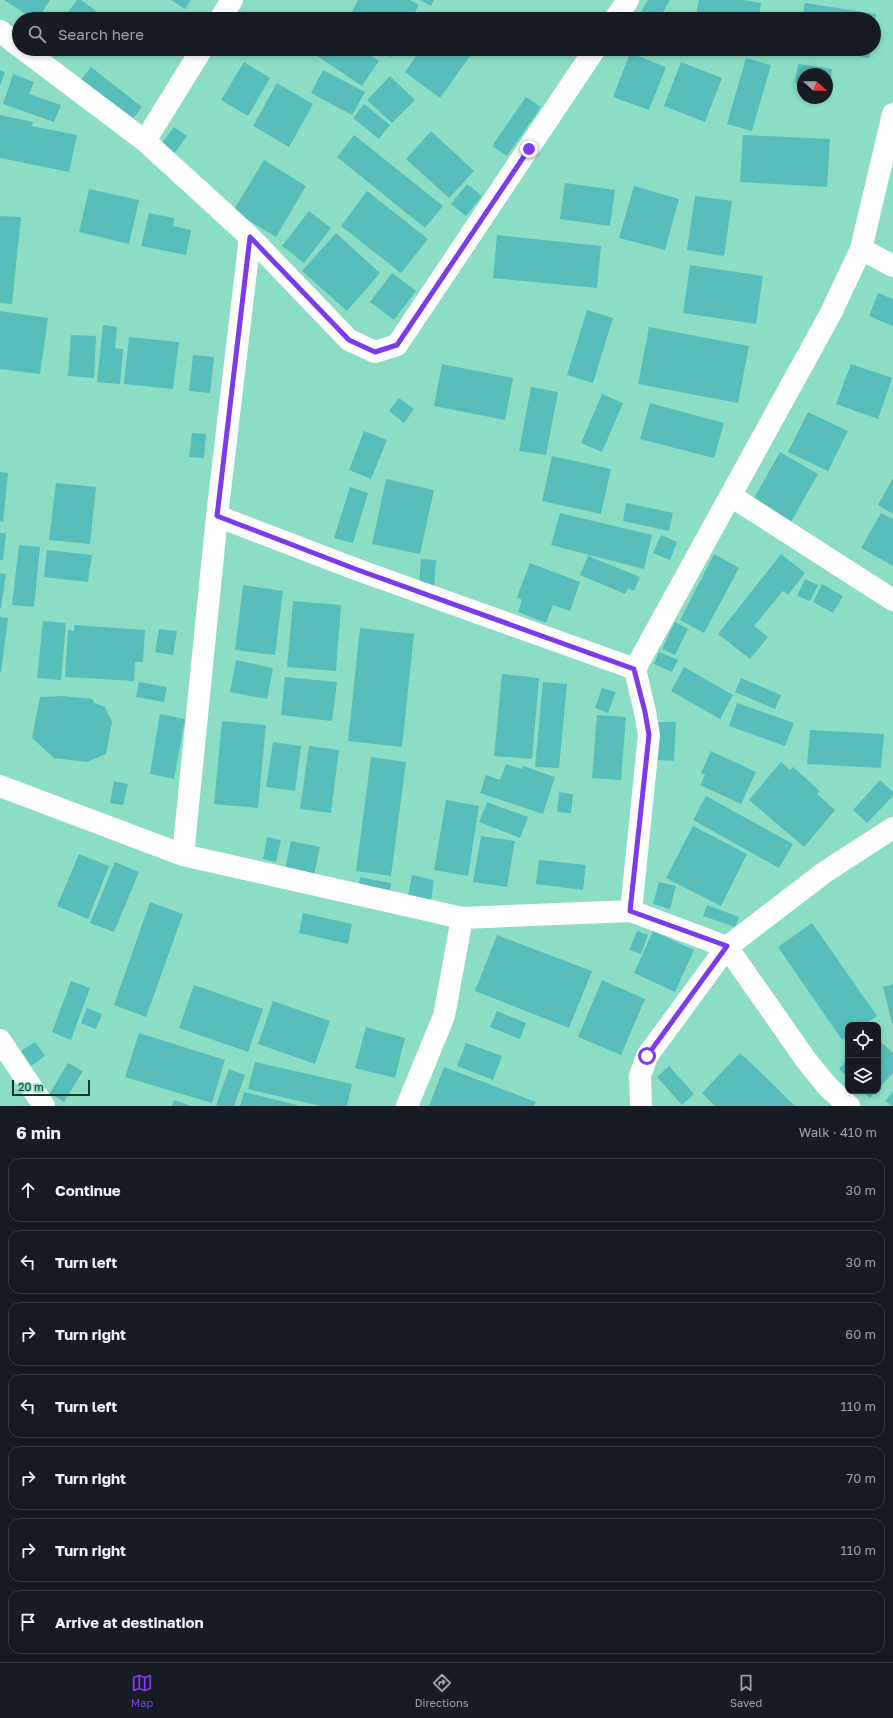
<!DOCTYPE html>
<meta charset="utf-8">
<style>
body{margin:0;font-family:"Golos Text",sans-serif;background:#242831;color:#f1f3f6}
.controls{position:absolute;right:12px;bottom:12px;display:grid;overflow:hidden;border-radius:8px;box-shadow:0 2px 6px #0003}
.controls button{width:36px;height:36px;display:grid;place-items:center;padding:0;border:0;border-bottom:1px solid #363941;background:#171b24;color:#f1f3f6;font:20px sans-serif}
.compass{position:absolute;left:797px;top:68px;width:36px;height:36px;border-radius:50%;background:#171b24;box-shadow:0 2px 6px #0003;rotate:111deg}
.scale{position:absolute;left:12px;bottom:10px;width:78px;box-sizing:border-box;padding-left:4px;border:2px solid #14362d;border-top:0;font-size:11px;line-height:14px;white-space:nowrap;color:#14362d;-webkit-text-stroke:3px #8cddc5;paint-order:stroke}
.stop{position:absolute;width:12px;height:12px;margin:-9px;border:3px solid #7c3aed;border-radius:50%;background:#fff}
.stop.end{background:#7c3aed;border-color:#fff;box-shadow:0 1px 4px #0008}
.list{margin:0;padding:0;list-style:none}
h2{display:flex;justify-content:space-between;align-items:center;height:52px;margin:0;padding:0 16px;font-size:17px}
h2 small{font-size:13px;font-weight:400;color:#9ea1a6}
.list li{display:grid;grid-template-columns:26px 1fr auto;gap:12px;align-items:center;box-sizing:border-box;height:64px;margin:0 8px 8px;padding:0 8px;border:1px solid #363941;border-radius:12px}
.list b{display:block;font-size:15px;white-space:nowrap}
.list em{font-size:13px;font-style:normal;color:#9ea1a6}
.icon{flex:none;width:22px;height:22px;fill:none;stroke:currentColor;stroke-width:2;stroke-linecap:round;stroke-linejoin:round}
.map{position:relative;flex:none;width:893px;height:1106px;overflow:hidden}
.search{position:absolute;background:#171b24;box-shadow:0 2px 6px #0003;left:12px;right:12px;top:12px;height:44px;display:flex;align-items:center;gap:10px;box-sizing:border-box;padding:0 14px;border-radius:22px;color:#9ea1a6;font-size:15px}
.sheet{height:556px;background:#171b24}
nav{display:flex;justify-content:space-around;align-items:center;box-sizing:border-box;height:56px;border-top:1px solid #363941;background:#171b24;font-size:11px;color:#9ea1a6}
nav a{display:grid;justify-items:center;gap:2px}
nav .on{color:#7c3aed}
.map>svg:first-child{display:block}
.building{fill:#58bebc}
.lines{fill:none;stroke-linecap:round;stroke-linejoin:round}
.minor{stroke:#fff;stroke-width:22}
.route{stroke:#7c3aed;stroke-width:5}
</style>
<div class="map">
<svg width="893" height="1106" viewBox="0 0 893 1106">
<rect width="100%" height="100%" fill="#8cddc5"/>
<path class="building" d="M 4,0 L 50,0 L 38,19 L 34,19 Z
M 77,0 L 81,0 L 96,11 L 90,19 L 63,19 Z
M 171,0 L 191,0 L 185,9 Z
M 358,0 L 410,0 L 419,5 L 411,19 L 348,19 Z
M 420,0 L 434,0 L 431,6 Z
M 648,0 L 670,0 L 659,19 L 637,19 Z
M 699,0 L 743,0 L 761,3 L 759,19 L 695,19 Z
M 805,3 L 876,14 L 875,24 L 874,19 L 802,19 Z
M 243,11 L 256,19 L 238,19 Z
M 320,49 L 361,49 L 379,61 L 362,86 L 316,55 Z
M 375,49 L 395,49 L 391,57 Z
M 421,49 L 475,49 L 440,98 L 405,72 Z
M 732,49 L 754,49 L 753,53 Z
M 821,49 L 871,49 L 869,58 Z
M 630,53 L 666,67 L 649,110 L 613,97 Z
M 746,58 L 771,65 L 752,131 L 727,124 Z
M 244,62 L 270,78 L 248,116 L 221,100 Z
M 681,62 L 722,78 L 705,122 L 664,106 Z
M 798,64 L 832,69 L 830,88 L 827,87 L 827,74 L 803,74 L 803,84 L 795,83 Z
M 91,67 L 142,107 L 132,120 L 81,80 Z
M 0,70 L 5,72 L 0,86 Z
M 323,70 L 365,92 L 352,115 L 311,93 Z
M 13,74 L 34,82 L 29,94 L 61,105 L 54,122 L 3,104 Z
M 390,76 L 415,100 L 392,123 L 367,100 Z
M 277,83 L 313,104 L 289,147 L 253,126 Z
M 526,97 L 541,107 L 507,156 L 492,146 Z
M 364,104 L 390,125 L 379,139 L 353,118 Z
M 0,115 L 33,122 L 32,126 L 77,135 L 69,172 L 0,158 Z
M 174,127 L 187,136 L 173,155 L 160,145 Z
M 431,131 L 474,171 L 449,198 L 406,159 Z
M 354,135 L 443,206 L 425,228 L 337,157 Z
M 743,135 L 830,139 L 827,187 L 740,182 Z
M 264,160 L 306,186 L 276,237 L 233,211 Z
M 565,183 L 615,190 L 610,226 L 560,219 Z
M 467,184 L 482,196 L 466,216 L 451,204 Z
M 634,186 L 679,199 L 665,250 L 619,238 Z
M 89,189 L 139,200 L 129,244 L 79,232 Z
M 367,191 L 428,239 L 401,273 L 341,226 Z
M 695,196 L 732,201 L 724,256 L 687,250 Z
M 309,211 L 331,228 L 304,263 L 282,246 Z
M 149,213 L 174,218 L 173,226 L 191,230 L 186,255 L 141,246 Z
M 0,216 L 21,217 L 12,304 L 0,303 Z
M 336,233 L 380,273 L 347,311 L 302,271 Z
M 497,235 L 601,246 L 597,288 L 493,278 Z
M 690,265 L 763,276 L 756,324 L 683,313 Z
M 392,273 L 416,291 L 394,320 L 370,302 Z
M 878,293 L 893,299 L 893,326 L 869,316 Z
M 587,310 L 613,318 L 593,383 L 567,375 Z
M 0,311 L 48,318 L 40,374 L 0,369 Z
M 103,325 L 117,327 L 115,348 L 123,349 L 120,384 L 97,382 Z
M 649,327 L 749,346 L 738,403 L 638,384 Z
M 71,335 L 96,336 L 94,378 L 68,376 Z
M 129,337 L 179,342 L 173,389 L 124,384 Z
M 193,355 L 214,357 L 210,393 L 189,391 Z
M 442,364 L 513,378 L 505,420 L 434,406 Z
M 851,364 L 892,378 L 878,419 L 836,404 Z
M 531,387 L 558,392 L 546,455 L 519,451 Z
M 602,394 L 623,403 L 602,452 L 581,443 Z
M 399,398 L 414,409 L 404,423 L 389,411 Z
M 650,403 L 724,423 L 714,458 L 640,439 Z
M 808,412 L 848,431 L 828,471 L 788,452 Z
M 364,431 L 387,440 L 371,479 L 349,470 Z
M 192,433 L 206,434 L 204,458 L 189,457 Z
M 780,452 L 818,474 L 791,522 L 753,500 Z
M 552,456 L 611,469 L 601,514 L 542,501 Z
M 0,472 L 8,473 L 3,522 L 0,521 Z
M 893,478 L 893,514 L 878,505 Z
M 386,479 L 434,490 L 420,554 L 372,544 Z
M 56,483 L 96,487 L 90,544 L 49,540 Z
M 350,487 L 368,493 L 353,543 L 334,538 Z
M 626,503 L 673,513 L 669,531 L 623,521 Z
M 560,513 L 652,535 L 644,569 L 551,545 Z
M 881,513 L 893,519 L 893,566 L 861,548 Z
M 0,533 L 6,533 L 3,560 L 0,560 Z
M 661,535 L 677,542 L 670,560 L 653,553 Z
M 19,545 L 40,547 L 34,607 L 12,605 Z
M 47,550 L 92,555 L 88,582 L 44,577 Z
M 714,554 L 739,568 L 704,633 L 680,620 Z
M 781,554 L 805,573 L 788,595 L 783,591 L 754,626 L 768,637 L 750,659 L 718,634 Z
M 588,556 L 640,577 L 634,591 L 628,588 L 625,594 L 580,575 Z
M 421,559 L 436,560 L 434,587 L 419,586 Z
M 530,563 L 580,582 L 570,611 L 553,605 L 546,623 L 518,612 L 522,600 L 517,597 Z
M 0,573 L 6,574 L 1,608 L 0,608 Z
M 805,579 L 818,585 L 810,601 L 797,596 Z
M 822,584 L 843,596 L 833,613 L 813,602 Z
M 243,585 L 283,591 L 275,655 L 235,650 Z
M 293,601 L 341,605 L 336,671 L 287,667 Z
M 0,617 L 8,618 L 1,672 L 0,672 Z
M 43,621 L 66,623 L 61,680 L 37,678 Z
M 675,622 L 688,629 L 675,655 L 662,649 Z
M 74,625 L 145,630 L 143,662 L 135,662 L 134,681 L 65,677 L 68,630 L 74,631 Z
M 360,628 L 414,634 L 402,747 L 348,741 Z
M 159,629 L 177,631 L 173,655 L 155,652 Z
M 659,652 L 678,660 L 672,672 L 654,664 Z
M 236,660 L 273,668 L 267,699 L 230,692 Z
M 684,667 L 733,695 L 720,719 L 671,691 Z
M 502,674 L 539,678 L 532,759 L 494,756 Z
M 285,677 L 337,682 L 332,721 L 281,715 Z
M 741,678 L 781,695 L 775,709 L 735,692 Z
M 139,682 L 167,687 L 164,702 L 136,697 Z
M 543,682 L 567,684 L 559,768 L 535,767 Z
M 602,688 L 616,692 L 608,713 L 595,708 Z
M 62,696 L 93,699 L 94,703 L 105,707 L 112,722 L 106,754 L 87,762 L 54,758 L 32,738 L 40,697 Z
M 737,703 L 794,723 L 785,746 L 729,726 Z
M 160,714 L 185,719 L 174,779 L 150,774 Z
M 597,715 L 626,717 L 621,780 L 592,778 Z
M 222,721 L 266,725 L 258,808 L 214,804 Z
M 657,722 L 676,722 L 674,761 L 655,760 Z
M 810,730 L 884,734 L 881,768 L 807,764 Z
M 273,742 L 301,746 L 295,791 L 266,787 Z
M 309,746 L 339,750 L 331,813 L 300,809 Z
M 711,751 L 756,772 L 741,804 L 700,785 L 705,775 L 701,773 Z
M 371,757 L 406,762 L 391,876 L 356,871 Z
M 781,762 L 790,770 L 793,767 L 820,791 L 817,794 L 835,810 L 804,847 L 749,800 Z
M 506,764 L 522,769 L 523,766 L 555,777 L 543,814 L 480,793 L 486,775 L 500,780 Z
M 880,780 L 893,792 L 893,796 L 867,823 L 853,810 Z
M 114,781 L 128,784 L 123,805 L 110,803 Z
M 559,792 L 573,794 L 571,813 L 557,812 Z
M 706,796 L 793,844 L 779,868 L 693,820 Z
M 446,800 L 479,806 L 468,876 L 434,870 Z
M 487,802 L 528,817 L 520,838 L 479,822 Z
M 693,826 L 747,854 L 721,906 L 666,878 Z
M 481,836 L 515,841 L 507,887 L 473,882 Z
M 267,837 L 281,840 L 276,862 L 263,859 Z
M 291,841 L 320,847 L 314,875 L 285,869 Z
M 79,854 L 109,866 L 88,919 L 57,906 Z
M 539,860 L 586,865 L 583,890 L 536,884 Z
M 115,862 L 139,872 L 114,932 L 90,923 Z
M 412,875 L 434,880 L 431,901 L 408,897 Z
M 360,877 L 391,883 L 390,891 L 359,885 Z
M 659,882 L 676,886 L 670,909 L 653,904 Z
M 150,902 L 183,914 L 146,1017 L 114,1005 Z
M 707,905 L 739,917 L 735,927 L 703,916 Z
M 303,913 L 352,924 L 348,944 L 299,933 Z
M 812,923 L 877,1016 L 864,1025 L 848,1025 L 848,1036 L 842,1040 L 778,947 Z
M 637,931 L 648,935 L 641,954 L 629,950 Z
M 653,931 L 694,950 L 675,992 L 634,973 Z
M 497,935 L 592,971 L 569,1028 L 475,991 Z
M 602,980 L 645,999 L 621,1055 L 578,1037 Z
M 71,981 L 90,988 L 71,1040 L 52,1032 Z
M 893,984 L 893,1023 L 892,1023 L 883,987 Z
M 194,985 L 263,1009 L 248,1052 L 179,1028 Z
M 273,1001 L 330,1021 L 315,1064 L 258,1044 Z
M 87,1008 L 102,1014 L 96,1029 L 81,1023 Z
M 497,1011 L 526,1023 L 520,1039 L 490,1027 Z
M 366,1027 L 405,1038 L 395,1078 L 355,1068 Z
M 139,1033 L 225,1060 L 212,1103 L 125,1077 Z
M 878,1039 L 893,1053 L 893,1073 L 878,1089 Z
M 35,1042 L 45,1056 L 31,1066 L 21,1051 Z
M 466,1043 L 502,1056 L 493,1080 L 457,1066 Z
M 740,1053 L 752,1064 L 795,1106 L 715,1106 L 702,1093 Z
M 848,1059 L 848,1077 L 839,1069 Z
M 255,1062 L 352,1084 L 347,1106 L 320,1106 L 248,1089 Z
M 68,1063 L 83,1071 L 64,1102 L 50,1093 Z
M 669,1066 L 694,1094 L 682,1105 L 657,1077 Z
M 444,1067 L 536,1102 L 534,1106 L 429,1106 Z
M 229,1069 L 245,1075 L 234,1106 L 219,1106 L 216,1105 Z
M 862,1091 L 876,1091 L 870,1098 Z
M 244,1092 L 297,1105 L 297,1106 L 240,1106 Z
M 893,1092 L 893,1106 L 892,1106 L 885,1101 Z
M 174,1100 L 192,1106 L 172,1106 Z"/>
<g class="lines">
<path class="minor" d="M 220,19 L 232,0
M 615,19 L 628,0
M 0,31 L 19,46
M 23,49 L 145,141 L 250,237 L 349,340 L 375,352 L 397,345 L 595,49
M 145,141 L 202,49
M 861,249 L 893,266
M 731,496 L 893,600
M 217,516 L 358,570 L 635,669
M 0,786 L 183,855 L 462,918 L 631,911 L 727,947 L 806,1060 L 828,1087 L 849,1106
M 183,855 L 217,516 L 250,237
M 631,911 L 649,735 L 645,712 L 635,669 L 831,313 L 861,249 L 893,114
M 0,1040 L 44,1106
M 407,1106 L 444,1016 L 462,918
M 641,1106 L 640,1076 L 647,1056 L 727,947 L 825,872 L 893,828"/>
</g>
<g class="lines">
<path class="route" d="M 529,149 L 397,345 L 375,352 L 349,340 L 250,237 L 217,516 L 358,570 L 634,669 L 645,712 L 649,735 L 630,911 L 727,946 L 647,1056"/>
</g>
</svg>
<div class="controls">
<button><svg class="icon" aria-label="locate" viewBox="0 0 24 24"><circle cx="12" cy="12" r="6"/><path d="M12 2v4M12 18v4M2 12h4M18 12h4"/></svg></button>
<button><svg class="icon" aria-label="layers" viewBox="0 0 24 24"><path d="M12 4l9 5-9 5-9-5zM3 14l9 5 9-5"/></svg></button>
</div>
<svg class="compass" viewBox="-18 -18 36 36"><path d="M0-13l5 13h-10z" fill="#e53935"/><path d="M0 13l5-13h-10z" fill="#9ea1a6"/></svg>
<div class="scale">20 m</div>
<div class="stop" style="left:647px;top:1056px"></div>
<div class="stop end" style="left:529px;top:149px"></div>
<div class="search"><svg class="icon" aria-label="search" viewBox="0 0 24 24"><circle cx="10" cy="10" r="6"/><path d="M15 15l6 6"/></svg>Search here</div>
</div>
<section class="sheet">
<h2>6 min<small>Walk · 410 m</small></h2>
<ul class="list">
<li><svg class="icon" aria-label="ahead" viewBox="0 0 24 24"><path d="M12 20V5M6 11l6-6 6 6"/></svg><div><b>Continue</b></div><em>30 m</em></li>
<li><svg class="icon" aria-label="left" viewBox="0 0 24 24"><path d="M17 20v-9H6M10 6l-5 5 5 5"/></svg><div><b>Turn left</b></div><em>30 m</em></li>
<li><svg class="icon" aria-label="right" viewBox="0 0 24 24"><path d="M7 20v-9h11M14 6l5 5-5 5"/></svg><div><b>Turn right</b></div><em>60 m</em></li>
<li><svg class="icon" aria-label="left" viewBox="0 0 24 24"><path d="M17 20v-9H6M10 6l-5 5 5 5"/></svg><div><b>Turn left</b></div><em>110 m</em></li>
<li><svg class="icon" aria-label="right" viewBox="0 0 24 24"><path d="M7 20v-9h11M14 6l5 5-5 5"/></svg><div><b>Turn right</b></div><em>70 m</em></li>
<li><svg class="icon" aria-label="right" viewBox="0 0 24 24"><path d="M7 20v-9h11M14 6l5 5-5 5"/></svg><div><b>Turn right</b></div><em>110 m</em></li>
<li><svg class="icon" aria-label="arrive" viewBox="0 0 24 24"><path d="M6 21V4h12l-3 4 3 4H6"/></svg><div><b>Arrive at destination</b></div></li>
</ul>
</section>
<nav>
<a class="on"><svg class="icon" aria-label="map" viewBox="0 0 24 24"><path d="M3 6l6-2 6 2 6-2v14l-6 2-6-2-6 2zM9 4v14M15 6v14"/></svg>Map</a>
<a><svg class="icon" aria-label="directions" viewBox="0 0 24 24"><path d="M12 3l9 9-9 9-9-9zM9 14v-3h6M13 9l2 2-2 2"/></svg>Directions</a>
<a><svg class="icon" aria-label="saved" viewBox="0 0 24 24"><path d="M7 4h10v16l-5-4-5 4z"/></svg>Saved</a>
</nav>
